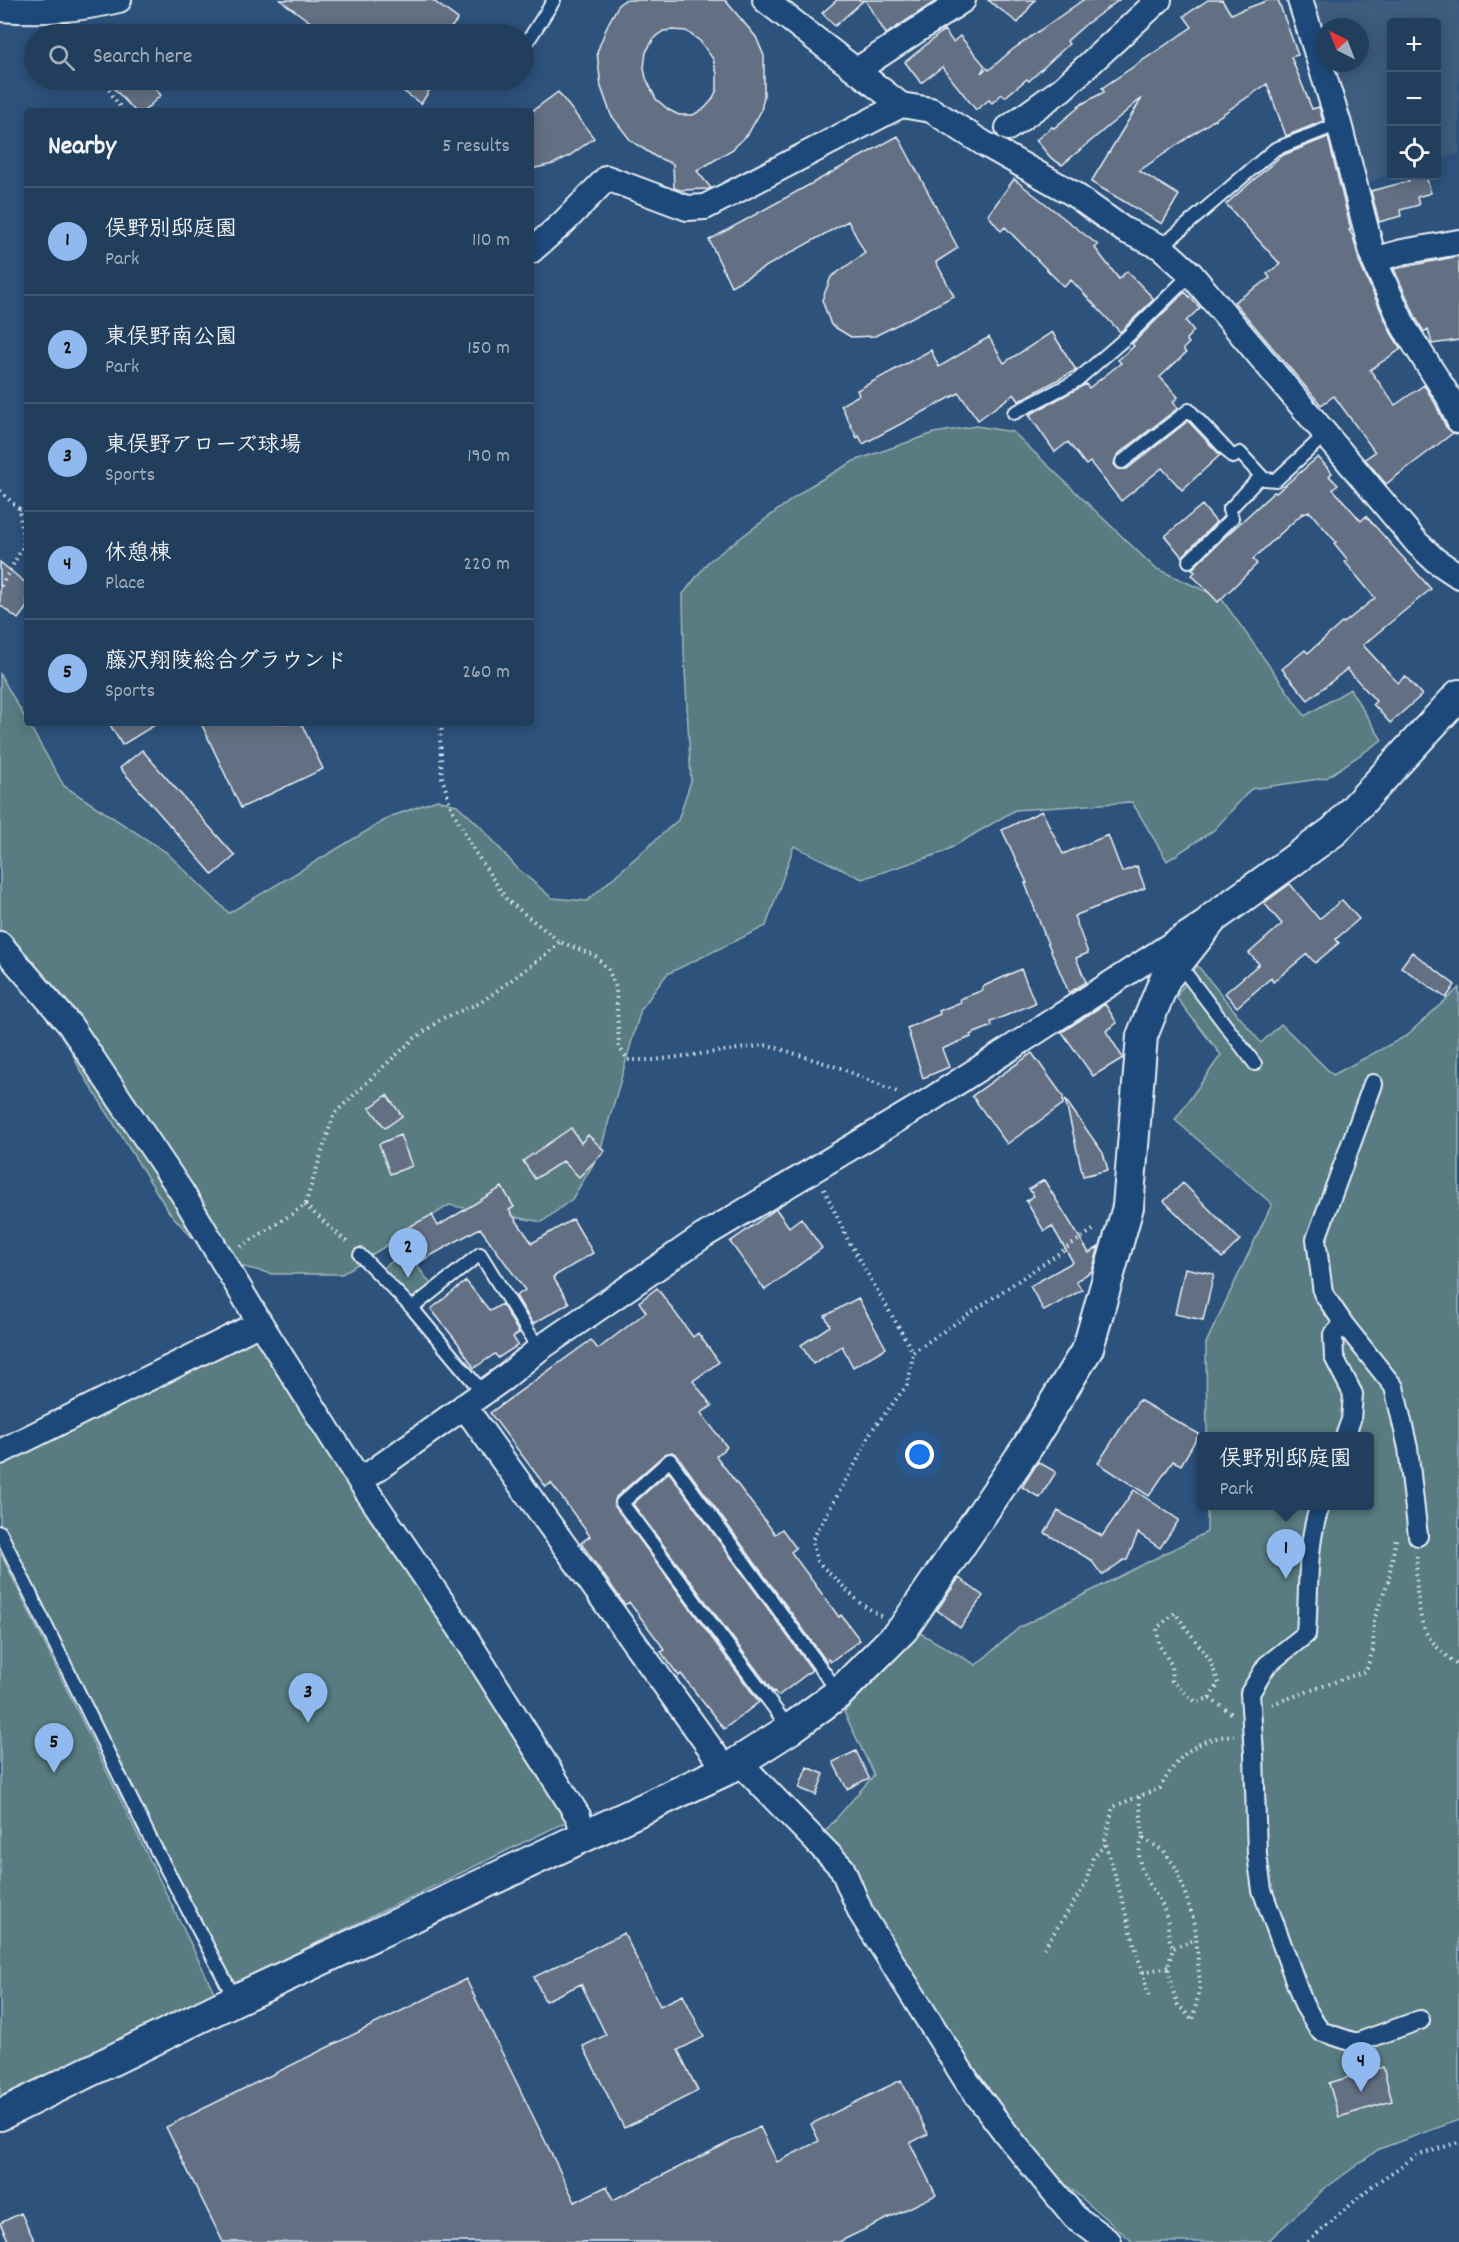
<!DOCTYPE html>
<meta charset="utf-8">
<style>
body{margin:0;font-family:Dekko,"Klee One",sans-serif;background:#2e4966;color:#f1f3f6}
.controls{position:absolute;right:18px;top:18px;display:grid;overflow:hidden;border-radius:6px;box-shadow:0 3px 15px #0003}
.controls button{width:54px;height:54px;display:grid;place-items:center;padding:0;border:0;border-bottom:2px solid #3f5772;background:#223e5d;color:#f1f3f6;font:30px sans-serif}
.compass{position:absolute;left:1315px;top:18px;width:54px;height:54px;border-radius:50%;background:#223e5d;box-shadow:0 3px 15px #0003;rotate:318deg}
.you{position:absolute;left:920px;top:1455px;width:21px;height:21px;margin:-15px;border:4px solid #fff;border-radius:50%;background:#1a73e8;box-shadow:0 0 0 9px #1a73e833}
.badge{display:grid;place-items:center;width:39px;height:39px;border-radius:50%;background:#90b9f0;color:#111;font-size:20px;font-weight:700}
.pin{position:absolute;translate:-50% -50px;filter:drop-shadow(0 2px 3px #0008)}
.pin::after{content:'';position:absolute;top:32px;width:21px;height:18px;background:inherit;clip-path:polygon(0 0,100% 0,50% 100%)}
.popup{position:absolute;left:1197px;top:1432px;width:177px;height:78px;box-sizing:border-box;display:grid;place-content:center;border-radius:6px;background:#223e5d;filter:drop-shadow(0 2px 4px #0005);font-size:20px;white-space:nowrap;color:#a2aebc}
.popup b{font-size:22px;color:#f1f3f6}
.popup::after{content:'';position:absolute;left:50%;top:100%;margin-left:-12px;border:12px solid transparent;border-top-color:#223e5d}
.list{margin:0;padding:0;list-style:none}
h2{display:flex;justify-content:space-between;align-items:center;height:78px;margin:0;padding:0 24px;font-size:26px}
h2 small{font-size:20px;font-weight:400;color:#a2aebc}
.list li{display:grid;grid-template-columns:39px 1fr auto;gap:18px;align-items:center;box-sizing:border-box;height:108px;padding:0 24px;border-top:2px solid #3f5772}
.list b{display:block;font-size:22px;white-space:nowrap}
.list p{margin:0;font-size:20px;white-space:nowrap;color:#a2aebc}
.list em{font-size:20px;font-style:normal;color:#a2aebc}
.icon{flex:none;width:33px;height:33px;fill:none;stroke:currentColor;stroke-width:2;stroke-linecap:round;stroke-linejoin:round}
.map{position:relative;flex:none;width:1459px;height:2242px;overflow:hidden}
.search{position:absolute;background:#223e5d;box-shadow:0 3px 15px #0003;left:24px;top:24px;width:510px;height:66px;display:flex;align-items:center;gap:15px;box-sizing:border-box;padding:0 21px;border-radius:33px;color:#a2aebc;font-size:22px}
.panel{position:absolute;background:#223e5d;box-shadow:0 3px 15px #0003;left:24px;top:108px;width:510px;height:618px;border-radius:6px}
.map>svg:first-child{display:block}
.built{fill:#3e5b7e}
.green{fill:#597c81;stroke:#a0b6bc;stroke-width:1.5}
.building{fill:#647083;stroke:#e8f1f8;stroke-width:1.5;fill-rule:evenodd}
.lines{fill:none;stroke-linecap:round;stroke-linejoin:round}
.service-casing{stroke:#e8f1f8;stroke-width:16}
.pedestrian-casing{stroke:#e8f1f8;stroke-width:22}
.minor-casing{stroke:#e8f1f8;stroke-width:28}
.tertiary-casing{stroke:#e8f1f8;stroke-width:34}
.path{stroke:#e8f1f8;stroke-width:4;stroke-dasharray:1.5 4.5;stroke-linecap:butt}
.service{stroke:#1f4a7a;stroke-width:12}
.pedestrian{stroke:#1f4a7a;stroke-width:18}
.minor{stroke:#1f4a7a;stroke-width:24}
.tertiary{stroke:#1f4a7a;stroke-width:30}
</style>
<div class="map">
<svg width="1459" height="2242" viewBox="0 0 1459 2242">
<rect width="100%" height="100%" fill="#2d527c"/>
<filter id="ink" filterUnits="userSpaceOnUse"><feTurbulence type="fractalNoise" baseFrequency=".0167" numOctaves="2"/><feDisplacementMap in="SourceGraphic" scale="12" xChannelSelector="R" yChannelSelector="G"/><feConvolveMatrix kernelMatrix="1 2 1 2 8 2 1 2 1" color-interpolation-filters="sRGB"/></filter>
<g filter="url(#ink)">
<path class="built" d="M 1316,0 L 1459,0 L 1459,154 L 1437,158 L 1436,22 L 1392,22 L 1391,174 L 1362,185 L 1330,63 L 1360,63 L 1360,27 L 1324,27 L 1324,43 L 1310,1 Z"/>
<path class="green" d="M 976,426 L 1013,432 L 1155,568 L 1221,598 L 1305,716 L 1350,689 L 1382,740 L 1326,778 L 1251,789 L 1214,830 L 1167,861 L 1132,802 L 1015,810 L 944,852 L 862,879 L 794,846 L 766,926 L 667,974 L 641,1009 L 599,1155 L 572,1199 L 542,1222 L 449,1205 L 342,1274 L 272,1274 L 212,1259 L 169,1212 L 79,1068 L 37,973 L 0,932 L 0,674 L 64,786 L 166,852 L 229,913 L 392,816 L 437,800 L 457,805 L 480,826 L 517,868 L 552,898 L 587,901 L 678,820 L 691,781 L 684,651 L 683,594 L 708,562 L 810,486 L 854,461 L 934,433 Z
M 1197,965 L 1261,1043 L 1281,1024 L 1333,1075 L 1406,1036 L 1459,988 L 1459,2120 L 1379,2149 L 1323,2190 L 1267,2242 L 1133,2242 L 1042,2164 L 941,2020 L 821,1836 L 874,1775 L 844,1712 L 920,1633 L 976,1665 L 1020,1627 L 1207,1532 L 1207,1506 L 1370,1506 L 1370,1436 L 1207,1436 L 1206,1343 L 1272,1204 L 1175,1120 L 1221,1055 L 1176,997 Z
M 406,1251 L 433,1287 L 412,1303 L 383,1268 Z
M 260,1323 L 578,1816 L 228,1986 L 0,1531 L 0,1452 Z
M 0,1552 L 215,1994 L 0,2097 Z"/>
<path class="building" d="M 280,0 L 432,0 L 458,19 L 446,34 L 327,34 Z
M 625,0 L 725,0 L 756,37 L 764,56 L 764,96 L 761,111 L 748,134 L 733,149 L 697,171 L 711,188 L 709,189 L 680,190 L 674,188 L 673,164 L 656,157 L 631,141 L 611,115 L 601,87 L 597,52 L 608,24 L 619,4 ZM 673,30 L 686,31 L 700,41 L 713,59 L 717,74 L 717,89 L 712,100 L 705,108 L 693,115 L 679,115 L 669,110 L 656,99 L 646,78 L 644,68 L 646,52 L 653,40 L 663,31 Z
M 837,0 L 864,0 L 835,26 L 822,13 Z
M 865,0 L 937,0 L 886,34 Z
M 988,0 L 1035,0 L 1018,23 Z
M 1083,0 L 1119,0 L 1086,24 L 1067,41 L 1069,44 L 1029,81 L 1027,79 L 1005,97 L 1002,94 L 992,103 L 989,100 L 976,110 L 942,67 L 921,83 L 905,62 L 944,30 L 953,42 L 960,36 L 985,66 L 981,73 L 987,68 L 989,70 L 1012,50 Z
M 1208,0 L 1222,0 L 1231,14 L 1269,0 L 1278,0 L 1298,55 L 1291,57 L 1312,109 L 1319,107 L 1323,121 L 1286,136 L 1267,84 L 1139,171 L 1179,195 L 1162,224 L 1091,182 L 1142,98 L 1062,165 L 1051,158 L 1036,140 L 1052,127 L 1054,128 L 1079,107 L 1078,106 L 1104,92 L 1102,88 L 1192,27 L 1184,16 Z
M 106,80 L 146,80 L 161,95 L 144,111 L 135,111 Z
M 388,80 L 418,80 L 431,88 L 421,104 Z
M 558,92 L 594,138 L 569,156 L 553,164 L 531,169 L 531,112 Z
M 898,136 L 958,248 L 936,262 L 954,296 L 875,336 L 851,337 L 831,325 L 822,300 L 831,277 L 865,253 L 848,221 L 731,286 L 709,240 Z
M 1328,137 L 1351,230 L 1349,230 L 1353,236 L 1360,264 L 1391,333 L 1401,349 L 1370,370 L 1395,405 L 1424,385 L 1435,403 L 1446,427 L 1453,433 L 1386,484 L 1365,459 L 1375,452 L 1334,396 L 1321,405 L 1234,302 L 1270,278 L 1267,274 L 1280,264 L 1226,204 L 1281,156 Z
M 1408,176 L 1426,176 L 1431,193 L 1417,197 L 1419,205 L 1400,210 L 1401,216 L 1379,222 L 1371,191 L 1409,181 Z
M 1014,179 L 1098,245 L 1095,248 L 1119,279 L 1127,271 L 1154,299 L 1120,332 L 1071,280 L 1064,287 L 1005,227 L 1001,231 L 988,215 Z
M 1459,256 L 1459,340 L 1432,344 L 1428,329 L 1424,332 L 1417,320 L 1394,269 Z
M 1185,292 L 1200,308 L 1186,321 L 1194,331 L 1186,339 L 1189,343 L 1183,349 L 1186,353 L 1160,377 L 1178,397 L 1173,402 L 1178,408 L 1117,455 L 1114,464 L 1118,469 L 1127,469 L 1188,421 L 1220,455 L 1182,490 L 1162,468 L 1121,501 L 1090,462 L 1086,465 L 1068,442 L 1055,452 L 1029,415 L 1086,384 L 1089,388 L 1121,363 L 1118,360 L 1134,346 L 1132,344 Z
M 1052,332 L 1076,370 L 1019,401 L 1014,394 L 978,420 L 959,393 L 863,444 L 859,436 L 857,438 L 841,405 L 859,395 L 857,390 L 931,350 L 939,367 L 989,337 L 1004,363 Z
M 1318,457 L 1332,473 L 1329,476 L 1338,485 L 1333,489 L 1361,521 L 1366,516 L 1431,589 L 1363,645 L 1398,683 L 1405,676 L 1422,695 L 1390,723 L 1373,704 L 1376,701 L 1347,669 L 1308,700 L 1282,669 L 1305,650 L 1308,653 L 1343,622 L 1344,623 L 1375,598 L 1345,562 L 1348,560 L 1334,543 L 1336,542 L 1309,511 L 1304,514 L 1303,513 L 1253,559 L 1257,564 L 1218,602 L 1192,575 L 1195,572 L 1192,569 L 1227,535 L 1274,492 L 1276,493 Z
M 1202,505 L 1216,522 L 1182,557 L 1165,536 Z
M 0,562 L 27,584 L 27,607 L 18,619 L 0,605 Z
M 109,723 L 158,723 L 122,745 Z
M 201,723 L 301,723 L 323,769 L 241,808 Z
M 142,750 L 235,856 L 213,875 L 120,768 Z
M 1042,811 L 1063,854 L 1108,835 L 1122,872 L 1137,866 L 1145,888 L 1074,916 L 1088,953 L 1076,958 L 1086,982 L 1069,993 L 1046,939 L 1025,883 L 1027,883 L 1002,830 Z
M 1290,884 L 1319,919 L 1342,900 L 1359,919 L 1336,939 L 1339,943 L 1315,963 L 1307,954 L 1273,982 L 1271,978 L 1237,1007 L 1225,993 L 1259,964 L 1249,953 L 1282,924 L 1264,903 Z
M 1412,952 L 1455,985 L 1446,998 L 1401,967 Z
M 1021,969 L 1035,1003 L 991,1022 L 992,1026 L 970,1035 L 971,1037 L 942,1049 L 949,1067 L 923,1078 L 907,1028 L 940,1014 L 939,1011 L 961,1002 L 960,999 L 983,990 L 982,987 Z
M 1105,1004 L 1117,1023 L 1106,1031 L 1123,1058 L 1093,1076 L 1062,1032 Z
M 1032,1053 L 1063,1096 L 1063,1104 L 1007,1144 L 972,1096 Z
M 387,1095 L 402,1116 L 385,1128 L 370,1108 Z
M 1065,1099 L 1103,1153 L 1108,1170 L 1083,1176 Z
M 571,1128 L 581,1143 L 588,1135 L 605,1151 L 579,1177 L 563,1161 L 535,1179 L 523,1161 Z
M 400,1135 L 412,1166 L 390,1174 L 379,1144 Z
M 1044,1180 L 1089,1253 L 1099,1247 L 1092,1271 L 1076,1281 L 1082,1290 L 1044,1311 L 1030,1286 L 1073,1262 L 1052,1226 L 1044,1231 L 1026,1201 L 1034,1196 L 1029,1189 Z
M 1183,1183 L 1240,1240 L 1222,1258 L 1164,1201 Z
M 502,1187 L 514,1207 L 509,1210 L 532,1243 L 573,1219 L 593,1253 L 553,1277 L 569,1303 L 533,1324 L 516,1296 L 525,1290 L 480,1228 L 423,1260 L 406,1228 L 432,1215 L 438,1226 Z
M 776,1209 L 789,1227 L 801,1218 L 822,1248 L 765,1290 L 730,1242 Z
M 1185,1268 L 1214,1274 L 1203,1320 L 1175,1314 Z
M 466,1281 L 490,1311 L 502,1304 L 519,1333 L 513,1337 L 518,1345 L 498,1358 L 495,1354 L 474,1368 L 458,1343 L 431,1309 Z
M 657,1288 L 693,1337 L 698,1333 L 719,1362 L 693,1381 L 712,1406 L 701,1413 L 727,1447 L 716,1456 L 775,1534 L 782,1529 L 796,1548 L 791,1552 L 839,1617 L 841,1615 L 860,1640 L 830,1662 L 828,1659 L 826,1661 L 677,1455 L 672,1452 L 665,1454 L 616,1497 L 614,1505 L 759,1702 L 724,1729 L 681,1674 L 679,1676 L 661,1652 L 665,1650 L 629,1602 L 625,1605 L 581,1543 L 590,1536 L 551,1483 L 546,1487 L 490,1413 L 591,1340 L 598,1349 L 646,1312 L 639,1302 Z
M 858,1298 L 886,1348 L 853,1367 L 842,1346 L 813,1364 L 801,1345 L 830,1326 L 825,1316 Z
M 1139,1400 L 1199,1434 L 1181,1465 L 1173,1461 L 1149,1496 L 1098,1463 Z
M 1038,1462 L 1056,1472 L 1040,1498 L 1022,1487 Z
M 669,1472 L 812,1670 L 778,1696 L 774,1691 L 773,1692 L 633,1504 Z
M 1134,1490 L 1179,1520 L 1160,1548 L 1138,1533 L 1127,1560 L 1124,1560 L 1102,1575 L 1091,1560 L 1045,1533 L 1058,1511 L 1102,1536 Z
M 959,1578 L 983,1596 L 960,1628 L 937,1610 Z
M 856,1751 L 869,1778 L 847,1789 L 833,1762 Z
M 807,1767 L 824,1774 L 816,1795 L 799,1788 Z
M 624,1933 L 660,2006 L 683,1995 L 704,2037 L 678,2050 L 698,2091 L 624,2128 L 583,2046 L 606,2035 L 581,1984 L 545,2001 L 534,1977 Z
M 466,1979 L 575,2202 L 607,2186 L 613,2200 L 760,2127 L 777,2162 L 819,2141 L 811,2124 L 901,2080 L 928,2134 L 910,2143 L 936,2195 L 839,2242 L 223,2242 L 166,2127 Z
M 1383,2067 L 1392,2101 L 1339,2117 L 1329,2083 Z
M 21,2213 L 35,2242 L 9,2242 L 0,2223 Z"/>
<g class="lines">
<defs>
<path id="service" d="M 524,47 L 554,0
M 1161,247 L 1275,149 L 1339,124
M 1014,413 L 1076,381 L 1128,336 L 1191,274
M 1122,462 L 1189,410 L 1233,457 L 1240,453 L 1264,479 L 1276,480 L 1326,434
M 1189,561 L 1232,518 L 1229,510 L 1261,476
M 1178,963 L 1255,1064
M 360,1255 L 412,1308 L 483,1393
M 412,1308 L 480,1254 L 539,1349
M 0,1532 L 149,1836 L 235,1999
M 789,1728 L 622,1503 L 670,1460 L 839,1693"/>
<path id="pedestrian" d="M 1344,1324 L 1323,1293 L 1316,1239 L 1373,1084
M 1345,1436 L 1351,1420 L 1353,1394 L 1334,1357 L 1333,1335 L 1344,1324 L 1394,1387 L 1408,1448 L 1418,1536
M 1320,1506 C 1306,1543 1309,1594 1306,1634 L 1267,1665 L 1250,1693 L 1254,1754 L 1257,1855 L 1262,1890 L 1304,2005 L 1320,2031 L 1356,2043 L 1420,2020"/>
<path id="minor" d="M 765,0 L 901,105 L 931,110 L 983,143 L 1072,193 L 1124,230 L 1161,247 L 1191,274 L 1417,543 L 1435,560 L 1459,576
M 1300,0 L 1339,124 L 1374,260 L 1404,327 L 1448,396 L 1459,421
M 0,9 C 43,12 77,10 119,0
M 857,70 L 963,0
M 1008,128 L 1062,89 L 1159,0
M 531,251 L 564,222 L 607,178 L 687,208 L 705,207 L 901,105
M 1374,260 L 1402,252 L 1459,242
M 0,944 L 70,1025 L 181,1191 L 260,1323 L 360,1481 L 461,1630 L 578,1816 L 584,1835
M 464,1406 L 726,1770
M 0,1452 L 260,1323
M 360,1481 L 504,1378 L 539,1349 L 703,1236 L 927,1102 L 1203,924
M 740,1763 L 842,1868 L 861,1913 L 968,2083 L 1011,2140 L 1075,2217 L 1109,2242"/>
<path id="tertiary" d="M 0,2115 L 235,2000 L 726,1770 L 790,1729 L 839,1693 L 903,1629 L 1028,1446 L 1088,1348 L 1128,1207 L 1142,1036 L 1165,979 L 1213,918 L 1334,831 L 1459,695"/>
</defs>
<use href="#service" class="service-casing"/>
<use href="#pedestrian" class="pedestrian-casing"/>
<use href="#minor" class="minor-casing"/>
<use href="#tertiary" class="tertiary-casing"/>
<path class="path" d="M 102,80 L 123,111
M 0,491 L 19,509 L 24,545 L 0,588
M 19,509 L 27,508
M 443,723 L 440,737 L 442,777 L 451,807 L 475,852 L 507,900 L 560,942 L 594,955 L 608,969 L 616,988 L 619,1047 L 628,1060 L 655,1060 L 768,1045 L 840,1068 L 897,1092
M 824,1189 L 848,1240 L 913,1352 L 1093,1230
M 305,1205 L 349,1244
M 241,1247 L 305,1205 L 334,1114 L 382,1068 L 415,1038 L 443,1018 L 480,1003 L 547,954 L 560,942
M 1417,1556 C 1415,1578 1417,1607 1424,1628 C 1428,1640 1448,1659 1459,1666
M 881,1616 L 861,1604 L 817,1561 L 812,1540 L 858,1459 L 872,1430 L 908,1384 L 913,1353
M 1209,1698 L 1219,1684 L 1210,1660 L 1175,1613 L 1157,1628 L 1159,1645 L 1171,1664 L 1172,1681 L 1196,1702 L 1209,1698 L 1231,1713
M 1272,1704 L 1366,1671 L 1373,1650 L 1374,1620 L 1388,1581 L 1396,1539
M 1139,1797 L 1143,1838 L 1164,1851 L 1177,1869 L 1195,1924 L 1200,1985 L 1193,2020 L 1178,2005 L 1171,1985 L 1168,1967 L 1173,1948 L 1196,1939
M 1143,1838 C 1130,1867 1154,1886 1165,1911 C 1170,1923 1166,1936 1173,1948
M 1044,1948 L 1085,1885 L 1093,1857 L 1106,1844
M 1143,1972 L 1168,1967
M 1149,1996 L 1105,1840 L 1113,1807 L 1160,1788 C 1179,1755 1194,1739 1234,1735
M 1308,2242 L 1372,2186 L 1416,2156 L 1459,2142"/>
<use href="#service" class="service"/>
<use href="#pedestrian" class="pedestrian"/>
<use href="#minor" class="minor"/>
<use href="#tertiary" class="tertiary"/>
</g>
</g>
</svg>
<div class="controls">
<button>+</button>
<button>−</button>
<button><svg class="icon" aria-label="locate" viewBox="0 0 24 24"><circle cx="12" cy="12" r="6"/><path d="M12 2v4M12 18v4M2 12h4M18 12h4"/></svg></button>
</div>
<svg class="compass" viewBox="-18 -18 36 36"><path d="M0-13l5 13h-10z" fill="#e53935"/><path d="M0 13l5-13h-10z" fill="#a2aebc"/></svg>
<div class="you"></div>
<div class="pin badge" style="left:1286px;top:1579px">1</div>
<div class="popup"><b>俣野別邸庭園</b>Park</div>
<div class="pin badge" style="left:408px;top:1278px">2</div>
<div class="pin badge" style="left:308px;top:1723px">3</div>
<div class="pin badge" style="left:1361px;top:2092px">4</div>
<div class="pin badge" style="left:54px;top:1773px">5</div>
<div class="search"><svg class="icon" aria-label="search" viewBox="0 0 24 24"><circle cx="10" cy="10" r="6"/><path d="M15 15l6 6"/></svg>Search here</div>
<section class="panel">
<h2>Nearby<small>5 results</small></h2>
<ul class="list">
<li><span class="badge">1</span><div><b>俣野別邸庭園</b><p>Park</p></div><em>110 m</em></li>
<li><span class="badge">2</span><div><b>東俣野南公園</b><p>Park</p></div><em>150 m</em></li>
<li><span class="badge">3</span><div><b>東俣野アローズ球場</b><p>Sports</p></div><em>190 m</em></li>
<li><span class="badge">4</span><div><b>休憩棟</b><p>Place</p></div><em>220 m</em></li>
<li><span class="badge">5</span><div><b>藤沢翔陵総合グラウンド</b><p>Sports</p></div><em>260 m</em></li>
</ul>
</section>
</div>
